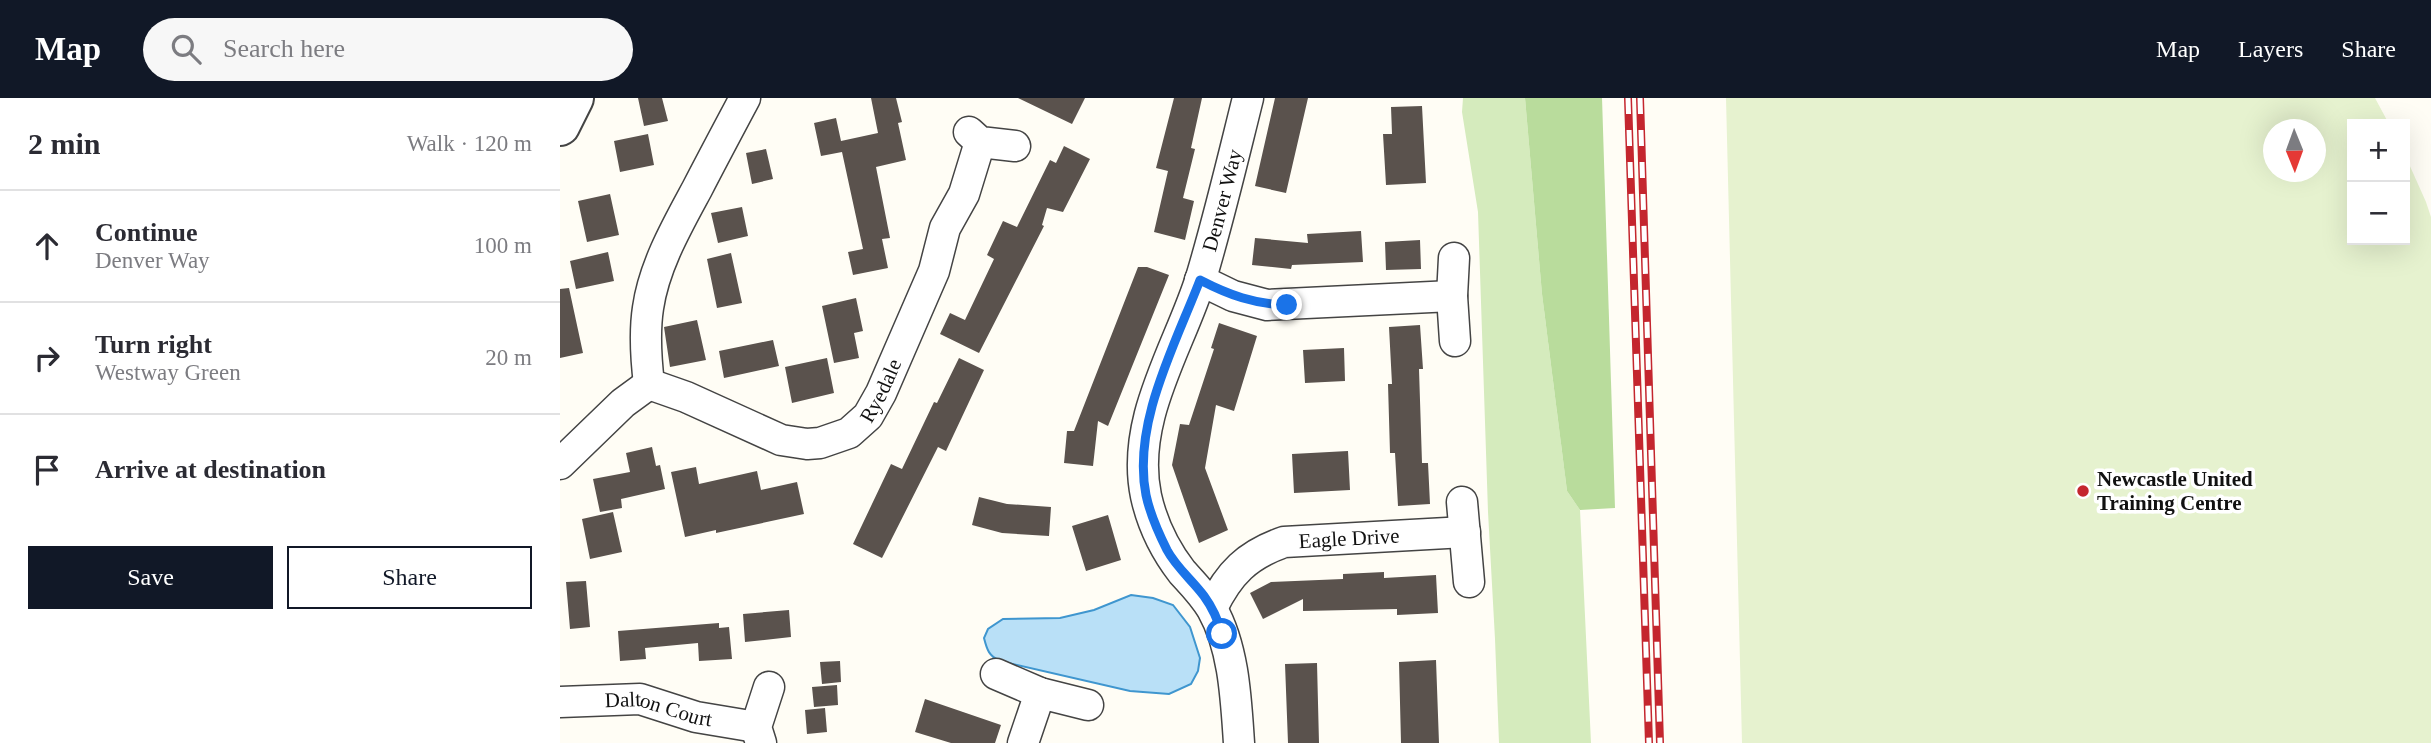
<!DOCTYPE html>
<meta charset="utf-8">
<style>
body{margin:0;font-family:Georgia,serif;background:#f7f7f7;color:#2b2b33}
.controls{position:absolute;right:21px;top:21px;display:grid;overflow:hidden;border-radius:0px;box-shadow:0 7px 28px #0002}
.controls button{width:63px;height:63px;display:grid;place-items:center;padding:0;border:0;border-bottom:2px solid #e1e1e2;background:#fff;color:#2b2b33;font:35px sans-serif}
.compass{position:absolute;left:1703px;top:21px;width:63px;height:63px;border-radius:50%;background:#fff;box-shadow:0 7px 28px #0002;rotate:179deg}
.stop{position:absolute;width:21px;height:21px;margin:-16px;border:5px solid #1a73e8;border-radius:50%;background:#fff}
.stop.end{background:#1a73e8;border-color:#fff;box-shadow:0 2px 7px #0008}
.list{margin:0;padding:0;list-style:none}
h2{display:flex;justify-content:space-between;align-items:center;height:91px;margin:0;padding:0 28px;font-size:30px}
h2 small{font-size:23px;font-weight:400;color:#7c7c81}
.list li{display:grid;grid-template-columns:46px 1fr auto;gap:21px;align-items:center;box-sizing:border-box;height:112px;padding:0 28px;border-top:2px solid #e1e1e2}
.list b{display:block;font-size:26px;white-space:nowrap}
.list p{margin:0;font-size:23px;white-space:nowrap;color:#7c7c81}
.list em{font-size:23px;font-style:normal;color:#7c7c81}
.actions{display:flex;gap:14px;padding:21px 28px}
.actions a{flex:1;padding:16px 0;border:2px solid #111827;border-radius:0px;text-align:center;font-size:24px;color:#111827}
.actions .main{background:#111827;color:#fff}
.icon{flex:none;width:38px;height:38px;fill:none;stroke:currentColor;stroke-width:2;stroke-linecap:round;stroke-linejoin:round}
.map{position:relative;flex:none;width:1871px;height:645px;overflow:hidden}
header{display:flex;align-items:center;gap:42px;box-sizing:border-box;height:98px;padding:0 35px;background:#111827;color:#fff}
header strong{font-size:33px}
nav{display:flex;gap:38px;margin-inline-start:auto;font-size:24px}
.search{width:490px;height:63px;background:#f7f7f7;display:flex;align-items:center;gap:18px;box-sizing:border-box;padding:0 24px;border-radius:38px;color:#7c7c81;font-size:26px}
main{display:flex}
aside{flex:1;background:#fff}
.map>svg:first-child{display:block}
.green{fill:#d5ebbd}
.forest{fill:#b9dc9c}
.pitch{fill:#e6f2cf;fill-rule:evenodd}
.water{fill:#b9e0f7;stroke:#3f96cf;stroke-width:2}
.building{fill:#5a524d}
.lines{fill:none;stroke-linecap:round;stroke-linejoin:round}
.minor-casing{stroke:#444;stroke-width:33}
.tertiary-casing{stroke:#444;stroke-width:42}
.minor{stroke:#fff;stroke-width:30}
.tertiary{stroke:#fff;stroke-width:38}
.rail-casing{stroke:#c4262e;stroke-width:8}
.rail{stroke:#fff;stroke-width:5;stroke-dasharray:16;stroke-linecap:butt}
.route{stroke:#1a73e8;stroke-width:9}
.poi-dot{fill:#c4262e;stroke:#fff;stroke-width:2.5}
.labels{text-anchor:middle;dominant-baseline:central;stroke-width:7;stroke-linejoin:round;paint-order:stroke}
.street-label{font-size:21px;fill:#111;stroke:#fff}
.poi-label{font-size:21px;font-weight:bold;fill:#111;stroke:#fff;text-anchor:start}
</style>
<header>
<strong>Map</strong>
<div class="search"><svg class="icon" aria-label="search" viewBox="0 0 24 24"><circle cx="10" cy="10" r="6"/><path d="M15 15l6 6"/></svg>Search here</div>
<nav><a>Map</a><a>Layers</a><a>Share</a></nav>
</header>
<main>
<aside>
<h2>2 min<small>Walk · 120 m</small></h2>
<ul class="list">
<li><svg class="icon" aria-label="ahead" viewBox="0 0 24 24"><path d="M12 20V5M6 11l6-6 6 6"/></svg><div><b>Continue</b><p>Denver Way</p></div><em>100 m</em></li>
<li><svg class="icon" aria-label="right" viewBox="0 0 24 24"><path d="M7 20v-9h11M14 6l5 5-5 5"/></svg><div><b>Turn right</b><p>Westway Green</p></div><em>20 m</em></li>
<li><svg class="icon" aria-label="arrive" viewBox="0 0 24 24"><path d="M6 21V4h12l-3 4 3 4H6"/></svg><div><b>Arrive at destination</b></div></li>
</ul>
<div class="actions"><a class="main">Save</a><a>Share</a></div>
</aside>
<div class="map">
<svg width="1871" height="645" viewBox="0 0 1871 645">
<rect width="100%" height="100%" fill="#fffdf5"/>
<path class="green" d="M 903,0 L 965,0 L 982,196 L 1007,393 L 1020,412 L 1031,645 L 939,645 L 935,541 L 928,414 L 918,114 L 902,14 Z"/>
<path class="forest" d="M 965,0 L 1042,0 L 1055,410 L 1020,412 L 1007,393 L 982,196 Z"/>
<path class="pitch" d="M 1166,0 L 1815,0 L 1829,26 L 1792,26 L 1792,142 L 1845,142 L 1845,57 L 1866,104 L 1871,119 L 1871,645 L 1182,645 ZM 1714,32 L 1756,32 L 1756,74 L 1714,74 Z"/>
<path class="water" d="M 571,497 L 593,500 L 613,507 L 630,529 L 640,560 L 638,573 L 631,586 L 609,596 L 570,593 L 440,563 C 429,558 427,552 424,540 L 428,531 L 443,521 L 500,520 L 534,512 Z"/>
<path class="building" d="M 78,0 L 102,0 L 108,23 L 84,28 Z
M 311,0 L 336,0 L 342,24 L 338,25 L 346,62 L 316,69 L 330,140 L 322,141 L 328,170 L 293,177 L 288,154 L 303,151 L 282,54 L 261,58 L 254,25 L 276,20 L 281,43 L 318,35 Z
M 458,0 L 525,0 L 512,26 Z
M 614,0 L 642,0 L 631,50 L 635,51 L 623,100 L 634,103 L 625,142 L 594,134 L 608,73 L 596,70 Z
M 715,0 L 748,0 L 726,95 L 695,88 Z
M 862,8 L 866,85 L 826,87 L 823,36 L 832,36 L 831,9 Z
M 88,36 L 94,67 L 60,74 L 54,43 Z
M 504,48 L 530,61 L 503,114 L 487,110 L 482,127 L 484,128 L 419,255 L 380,236 L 390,215 L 405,222 L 434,161 L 427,157 L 443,123 L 457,129 L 490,62 L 496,65 Z
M 206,51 L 213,81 L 192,86 L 186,55 Z
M 50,96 L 59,137 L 27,144 L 18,103 Z
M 182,109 L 188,138 L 158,145 L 151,115 Z
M 801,133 L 803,164 L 732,167 L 731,171 L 692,167 L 695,140 L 748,145 L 747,136 Z
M 860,142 L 861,171 L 826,172 L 825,144 Z
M 48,154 L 54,183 L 16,191 L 10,163 Z
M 171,155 L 182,205 L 157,210 L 147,161 Z
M 578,169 L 587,169 L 609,177 L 548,328 L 538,323 L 533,368 L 504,365 L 507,333 L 514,333 Z
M 9,190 L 23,255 L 0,260 L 0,191 Z
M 296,200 L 303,233 L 294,235 L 299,260 L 274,265 L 262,208 Z
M 137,222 L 146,262 L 110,269 L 104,229 Z
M 659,225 L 697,238 L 674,313 L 656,307 L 645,370 L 668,432 L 639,445 L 612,367 L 620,326 L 629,327 L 654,251 L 651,250 Z
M 860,227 L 863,271 L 859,271 L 862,365 L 868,365 L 870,406 L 838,408 L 835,355 L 830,355 L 828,286 L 832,286 L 829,229 Z
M 213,242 L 219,268 L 164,280 L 159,253 Z
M 784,250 L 785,283 L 745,285 L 743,252 Z
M 267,260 L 274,295 L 232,305 L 225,269 Z
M 399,260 L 424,272 L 386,353 L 378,349 L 322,460 L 293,446 L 331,366 L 342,371 L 374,304 L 377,305 Z
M 92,349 L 96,368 L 100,367 L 105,391 L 61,401 L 62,410 L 40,414 L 33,381 L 70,374 L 66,355 Z
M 788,353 L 790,392 L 734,395 L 732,356 Z
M 136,369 L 139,386 L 197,373 L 201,392 L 237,384 L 244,416 L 156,435 L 156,432 L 125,439 L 111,374 Z
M 419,399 L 447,406 L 491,409 L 489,438 L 442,435 L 412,427 Z
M 53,414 L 62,454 L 30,461 L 22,421 Z
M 548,417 L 561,462 L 526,473 L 512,428 Z
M 824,474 L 824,480 L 876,477 L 878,515 L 837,517 L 837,511 L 743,513 L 743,501 L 703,521 L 690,495 L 711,484 L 783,481 L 783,476 Z
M 26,483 L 30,529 L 10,531 L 6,484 Z
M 229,512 L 231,539 L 185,544 L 183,516 Z
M 159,525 L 159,530 L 169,529 L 172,561 L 139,563 L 138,545 L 85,550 L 86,561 L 60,563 L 58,533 Z
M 876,562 L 879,645 L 841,645 L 839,564 Z
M 280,563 L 281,584 L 262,586 L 260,564 Z
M 757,565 L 759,645 L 728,645 L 725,566 Z
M 277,587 L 278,607 L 254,609 L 252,589 Z
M 365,601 L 441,627 L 435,645 L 391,645 L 355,634 Z
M 265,610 L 267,634 L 247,636 L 245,612 Z"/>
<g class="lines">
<defs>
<g id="minor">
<path id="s1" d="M 185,0 C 169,30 153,60 137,91 C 117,128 94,168 88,210 C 84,236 86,261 89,286 L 126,299 L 221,342 L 247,346 L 260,345 L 289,335 L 308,318 L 321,295 L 374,173 L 385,130 L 404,96 L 420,44"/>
<path d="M 409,34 L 420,44 L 455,48"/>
<path d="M 894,160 L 892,198 L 895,243"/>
<path d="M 640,182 L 673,198 L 707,207 L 892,198"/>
<path d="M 0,366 L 63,305 L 89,286"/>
<path d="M 902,404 L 909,484"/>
<path id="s2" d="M 652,510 C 669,475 687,457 724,444 L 905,434"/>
<path d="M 436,576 L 480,595 L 528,607"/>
<path id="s3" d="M 0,604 L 80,601 L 136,619 L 196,629"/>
<path d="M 201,645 L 196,629 L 209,589"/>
<path d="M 463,645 L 480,595"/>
<path id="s4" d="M 679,645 C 676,601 674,550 652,511 C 644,497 633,486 622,474 C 605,452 592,425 586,398 C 570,321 619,250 641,180 C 659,120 673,60 688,0"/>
</g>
<path id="tertiary" d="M 0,28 L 14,0"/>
</defs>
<use href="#minor" class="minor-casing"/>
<use href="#tertiary" class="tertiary-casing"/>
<use href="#minor" class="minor"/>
<use href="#tertiary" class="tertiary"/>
<defs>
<path id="rail" d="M 1068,0 L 1089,645
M 1080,0 L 1100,645"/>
</defs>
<use href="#rail" class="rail-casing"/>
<use href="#rail" class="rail"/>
</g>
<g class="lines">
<path class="route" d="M 662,536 C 658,522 652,509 644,498 C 632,482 616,469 607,452 C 598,434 590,416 586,397 C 572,326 615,247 640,182 C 669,197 694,206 727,207"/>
</g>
<circle class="poi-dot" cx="1523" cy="393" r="7"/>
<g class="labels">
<g class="street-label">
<text stroke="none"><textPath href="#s4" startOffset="579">Denver Way</textPath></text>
<text stroke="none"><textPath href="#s1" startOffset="576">Ryedale</textPath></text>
<text stroke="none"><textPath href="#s2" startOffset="166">Eagle Drive</textPath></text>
<text stroke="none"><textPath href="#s3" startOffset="100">Dalton Court</textPath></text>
</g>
<g class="poi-label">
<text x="1537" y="381">Newcastle United<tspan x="1537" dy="24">Training Centre</tspan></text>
</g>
</g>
</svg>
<div class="controls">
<button>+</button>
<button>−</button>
</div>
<svg class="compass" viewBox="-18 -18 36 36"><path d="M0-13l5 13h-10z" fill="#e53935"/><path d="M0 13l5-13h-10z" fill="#7c7c81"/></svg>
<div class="stop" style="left:662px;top:536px"></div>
<div class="stop end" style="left:727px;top:207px"></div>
</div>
</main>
